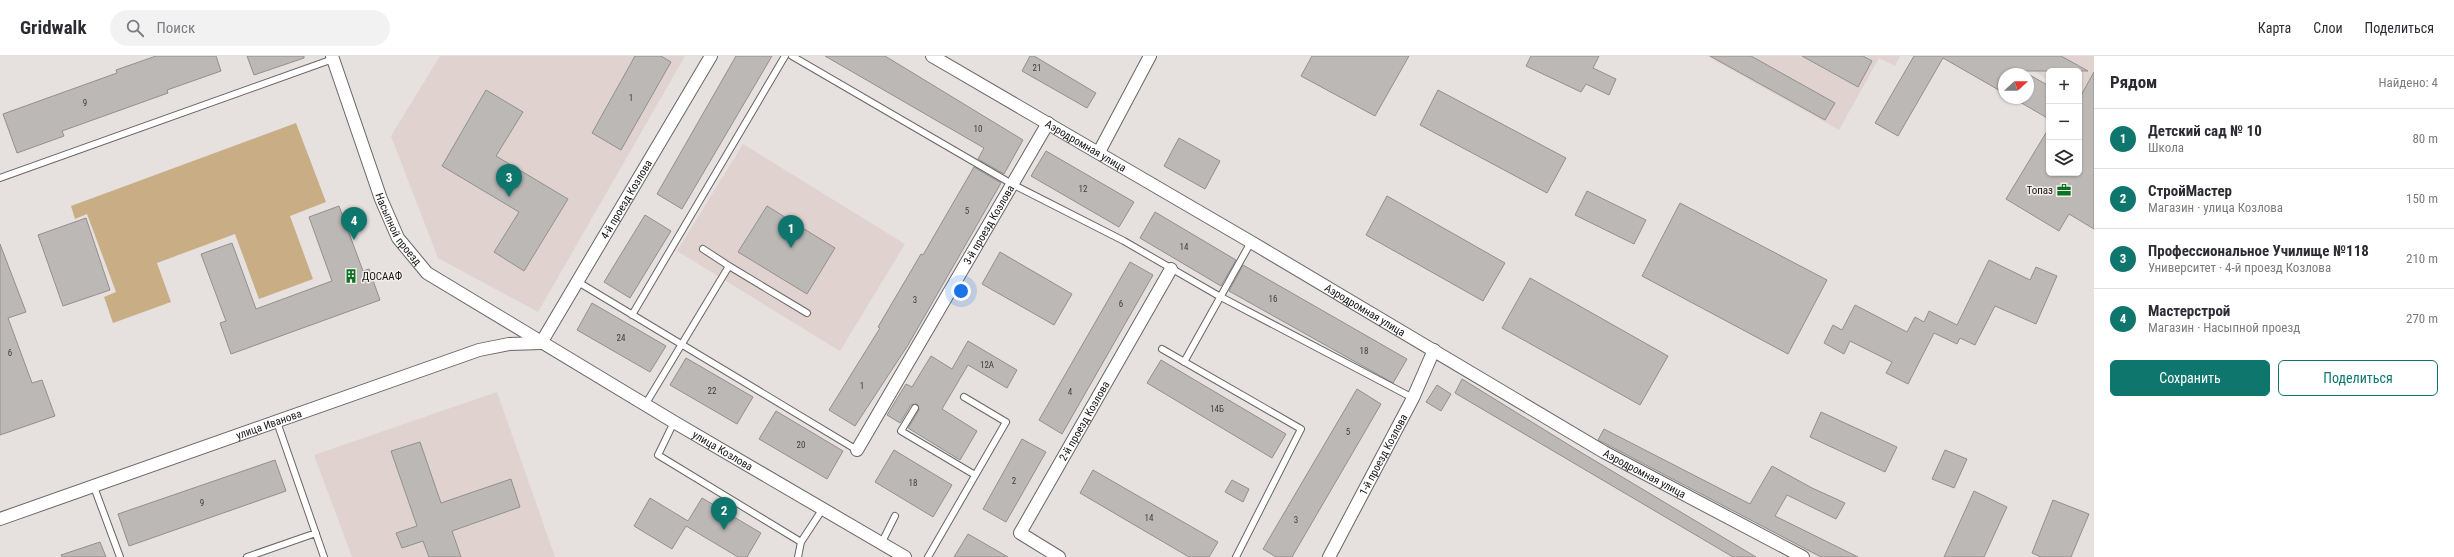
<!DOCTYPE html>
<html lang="ru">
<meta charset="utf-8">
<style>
body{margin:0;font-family:"Roboto Condensed",sans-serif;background:#f2f2f3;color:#2b2b33}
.controls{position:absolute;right:12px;top:12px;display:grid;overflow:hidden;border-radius:6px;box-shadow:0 1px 3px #0004}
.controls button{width:36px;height:36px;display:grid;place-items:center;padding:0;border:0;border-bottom:1px solid #e1e1e2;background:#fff;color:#2b2b33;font:20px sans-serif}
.compass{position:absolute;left:1998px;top:12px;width:36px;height:36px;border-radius:50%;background:#fff;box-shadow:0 1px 3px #0004;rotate:69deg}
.you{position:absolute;left:961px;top:235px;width:14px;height:14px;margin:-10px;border:3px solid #fff;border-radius:50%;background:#1a73e8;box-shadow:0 0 0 6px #1a73e833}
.badge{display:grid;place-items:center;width:26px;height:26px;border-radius:50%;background:#0f766e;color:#fff;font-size:13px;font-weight:700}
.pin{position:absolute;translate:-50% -33px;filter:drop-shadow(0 1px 2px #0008)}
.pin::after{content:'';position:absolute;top:21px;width:14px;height:12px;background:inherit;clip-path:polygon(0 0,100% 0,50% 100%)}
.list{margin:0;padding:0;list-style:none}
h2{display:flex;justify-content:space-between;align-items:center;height:52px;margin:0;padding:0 16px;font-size:17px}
h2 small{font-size:13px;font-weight:400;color:#7c7c81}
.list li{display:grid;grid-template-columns:26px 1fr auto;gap:12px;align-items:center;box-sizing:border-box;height:60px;padding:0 16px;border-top:1px solid #e1e1e2}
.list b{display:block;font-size:15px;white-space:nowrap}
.list p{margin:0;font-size:13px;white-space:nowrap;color:#7c7c81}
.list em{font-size:13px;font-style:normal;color:#7c7c81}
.actions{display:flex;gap:8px;padding:12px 16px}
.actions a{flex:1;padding:9px 0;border:1px solid #0f766e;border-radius:6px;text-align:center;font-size:14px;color:#0f766e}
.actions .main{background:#0f766e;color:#fff}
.icon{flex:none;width:22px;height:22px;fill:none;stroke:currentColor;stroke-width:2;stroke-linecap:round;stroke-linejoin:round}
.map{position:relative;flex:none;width:2094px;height:501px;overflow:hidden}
header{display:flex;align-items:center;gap:24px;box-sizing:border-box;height:56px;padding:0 20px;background:#fff;border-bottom:1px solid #e1e1e2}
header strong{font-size:19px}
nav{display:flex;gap:22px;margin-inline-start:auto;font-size:14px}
.search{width:280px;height:36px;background:#f2f2f3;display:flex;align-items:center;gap:10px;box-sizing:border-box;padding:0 14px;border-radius:22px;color:#7c7c81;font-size:15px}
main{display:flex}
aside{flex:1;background:#fff}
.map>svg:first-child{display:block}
.built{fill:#e0d2cf}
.green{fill:#c9ae85}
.building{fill:#bcb8b5;stroke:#938f8c}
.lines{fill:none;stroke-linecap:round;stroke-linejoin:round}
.lane-casing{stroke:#6a6665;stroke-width:8}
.street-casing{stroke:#6a6665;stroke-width:14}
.lane{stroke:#fff;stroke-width:6}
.street{stroke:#fff;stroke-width:12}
.labels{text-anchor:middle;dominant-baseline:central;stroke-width:3;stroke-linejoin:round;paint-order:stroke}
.number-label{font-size:9px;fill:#403e3d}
.street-label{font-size:11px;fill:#171515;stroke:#f3edec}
.poi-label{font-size:11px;fill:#171515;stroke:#f3edec;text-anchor:end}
</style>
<header>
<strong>Gridwalk</strong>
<div class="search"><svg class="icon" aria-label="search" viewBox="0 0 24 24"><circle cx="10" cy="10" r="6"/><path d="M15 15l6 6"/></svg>Поиск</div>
<nav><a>Карта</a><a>Слои</a><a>Поделиться</a></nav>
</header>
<main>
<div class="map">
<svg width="2094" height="501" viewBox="0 0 2094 501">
<rect width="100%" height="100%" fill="#e6e0df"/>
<path class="built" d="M 440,0 L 685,0 L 538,256 L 438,202 L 391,80 Z
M 1707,0 L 1900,0 L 1895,10 L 1879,2 L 1839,74 Z
M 2007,0 L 2094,0 L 2094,50 L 2079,41 L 2079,15 L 2049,15 L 2049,24 Z
M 743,88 L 905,188 L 840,295 L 677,195 Z
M 497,336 L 555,501 L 352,501 L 314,399 Z"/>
<path class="green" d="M 296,67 L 326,146 L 290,160 L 313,223 L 259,243 L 235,178 L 157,207 L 171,246 L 113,267 L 104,241 L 116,236 L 87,158 L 75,163 L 71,150 Z"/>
<path class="building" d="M 156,0 L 216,0 L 221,15 L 167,34 L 168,37 L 62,75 L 64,80 L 17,97 L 3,58 L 117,17 L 116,14 Z
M 247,0 L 304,0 L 304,2 L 254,19 Z
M 635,0 L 661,0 L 671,6 L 621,94 L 592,77 Z
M 736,0 L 772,0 L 682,153 L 657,138 Z
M 825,0 L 885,0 L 1023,84 L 1004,118 L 978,103 L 984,92 Z
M 1030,0 L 1034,0 L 1096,37 L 1087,52 L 1022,15 Z
M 1312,0 L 1409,0 L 1375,60 L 1301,20 Z
M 1531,0 L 1599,0 L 1593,12 L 1616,23 L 1609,39 L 1586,28 L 1581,36 L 1526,10 Z
M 1710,0 L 1751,0 L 1835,47 L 1825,64 Z
M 1802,0 L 1863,0 L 1872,5 L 1858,31 Z
M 1914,0 L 2061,0 L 2088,15 L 2022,15 L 2027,18 L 2004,18 L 2004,37 L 1943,2 L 1898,80 L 1875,67 Z
M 2094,16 L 2094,173 L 2069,158 L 2059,175 L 2006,143 L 2049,72 L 2049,117 L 2079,117 L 2079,43 Z
M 2028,18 L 2049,30 L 2049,63 L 2013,42 L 2028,42 Z
M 486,34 L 523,56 L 496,100 L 568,143 L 524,215 L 494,196 L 519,156 L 442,110 Z
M 1438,34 L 1566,102 L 1547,137 L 1420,69 Z
M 1179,82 L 1220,105 L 1205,133 L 1164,110 Z
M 1046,95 L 1134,146 L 1119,171 L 1031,120 Z
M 974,111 L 1001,127 L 908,289 L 855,370 L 829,354 L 880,272 L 878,271 L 921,198 L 923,199 Z
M 1587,135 L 1646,164 L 1634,188 L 1575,159 Z
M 1387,140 L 1505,207 L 1483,245 L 1366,179 Z
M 1680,147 L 1827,224 L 1788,298 L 1642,220 Z
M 339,150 L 363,215 L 369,213 L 380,244 L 231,298 L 220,267 L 226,265 L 201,198 L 232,187 L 256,253 L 332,225 L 309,161 Z
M 767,150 L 835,192 L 807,238 L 738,196 Z
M 1155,156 L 1236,204 L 1221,230 L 1140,182 Z
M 645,159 L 671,175 L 630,242 L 604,226 Z
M 86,162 L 110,234 L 63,250 L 38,179 Z
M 0,188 L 26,256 L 8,262 L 32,327 L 42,324 L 55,360 L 0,379 Z
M 1000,196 L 1072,238 L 1054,269 L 982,228 Z
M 1989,204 L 2030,224 L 2036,211 L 2057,220 L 2036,268 L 1995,250 L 1975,289 L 1960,282 L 1957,288 L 1934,277 L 1908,328 L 1886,317 L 1892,306 L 1850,285 L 1844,298 L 1824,287 L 1833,269 L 1842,274 L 1855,249 L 1907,276 L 1915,261 L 1924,266 L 1929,255 L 1957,269 Z
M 1130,206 L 1153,219 L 1062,378 L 1039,364 Z
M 1243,209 L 1407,303 L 1393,327 L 1229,235 Z
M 1530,222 L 1668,300 L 1640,349 L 1502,272 Z
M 592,247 L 666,290 L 650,316 L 577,274 Z
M 968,285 L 1017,314 L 1007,332 L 968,309 L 942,353 L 977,375 L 960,404 L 908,372 L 919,354 L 917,348 L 911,349 L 900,367 L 887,359 L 906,328 L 912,331 L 931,300 L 952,313 Z
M 686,302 L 753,341 L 737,368 L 670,329 Z
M 1161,304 L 1286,378 L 1272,402 L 1147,327 Z
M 1462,323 L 1582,397 L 1756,501 L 1733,501 L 1455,337 Z
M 1437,329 L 1451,338 L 1441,355 L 1426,346 Z
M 1357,333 L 1381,348 L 1292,501 L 1276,501 L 1263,493 Z
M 776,355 L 843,395 L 827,423 L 759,383 Z
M 1821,356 L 1897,391 L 1885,416 L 1810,381 Z
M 1604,373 L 1750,448 L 1772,410 L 1812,432 L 1845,447 L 1836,463 L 1787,439 L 1775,460 L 1858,501 L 1821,501 L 1608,389 L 1598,384 Z
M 1022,383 L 1046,396 L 1006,466 L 983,453 Z
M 420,386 L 441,447 L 511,423 L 520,451 L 452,475 L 461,501 L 429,501 L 423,485 L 402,492 L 396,477 L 417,470 L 391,395 Z
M 894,394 L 952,429 L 933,461 L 875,426 Z
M 1945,394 L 1967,403 L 1954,432 L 1932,423 Z
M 275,404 L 286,435 L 129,490 L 118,458 Z
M 1093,414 L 1218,486 L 1209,501 L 1189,501 L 1080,437 Z
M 1232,424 L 1249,433 L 1243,446 L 1225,436 Z
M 1974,435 L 2007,451 L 1984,501 L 1944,501 Z
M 650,442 L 688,465 L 702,442 L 761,477 L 747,501 L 738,501 L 686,470 L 672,493 L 634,470 Z
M 2053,444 L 2089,458 L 2071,501 L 2041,501 L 2032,497 Z
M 968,478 L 1008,501 L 954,501 Z
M 100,486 L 106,501 L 62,501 L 61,499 Z"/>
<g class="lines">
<defs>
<path id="lane" d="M 792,0 L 1012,128 L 1124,185 L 1219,240 L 1413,342
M 0,122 L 333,3
M 703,193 L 729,210
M 578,226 L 857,394
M 632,259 L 785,0
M 1162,293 L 1301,373 L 1236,501
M 1184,306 L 1251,186
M 645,349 L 729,210 L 807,257
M 915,352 L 901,375 L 975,419
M 277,366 L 324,501
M 674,366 L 658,399 L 801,486
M 94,431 L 120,501
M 881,488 L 895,460
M 247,501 L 316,477
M 798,501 L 801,486 L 822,454
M 928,501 L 1006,366 L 964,341"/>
<g id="street">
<path id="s1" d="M 332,0 L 381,143 L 398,182 L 427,217 L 674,366 L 905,501"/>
<path id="s2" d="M 932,0 L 1251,186 L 1604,396 L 1803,501"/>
<path d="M 1099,96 L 1150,0"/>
<path id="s3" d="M 541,287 L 711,0"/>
<path id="s4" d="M 857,394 L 1048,67"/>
<path id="s5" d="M 0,463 L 479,294 L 509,288 L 541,287"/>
<path id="s6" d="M 1059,501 L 1020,477 L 1171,213"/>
<path id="s7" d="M 1329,501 L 1413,342 L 1434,294"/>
</g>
</defs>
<use href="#lane" class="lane-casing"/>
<use href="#street" class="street-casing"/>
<use href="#lane" class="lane"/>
<use href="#street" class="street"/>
</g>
<defs>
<symbol id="office-bare" viewBox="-9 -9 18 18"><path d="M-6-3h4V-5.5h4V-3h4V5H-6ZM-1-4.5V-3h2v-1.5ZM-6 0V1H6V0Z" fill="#0d7223" stroke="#f3edec" stroke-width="2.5" paint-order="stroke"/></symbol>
<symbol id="building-bare" viewBox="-9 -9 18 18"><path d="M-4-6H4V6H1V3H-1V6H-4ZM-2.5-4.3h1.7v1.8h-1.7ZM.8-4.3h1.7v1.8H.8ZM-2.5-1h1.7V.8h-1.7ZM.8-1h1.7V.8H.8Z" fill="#0d7223" stroke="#f3edec" stroke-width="2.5" paint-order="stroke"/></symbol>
</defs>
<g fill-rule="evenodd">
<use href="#office-bare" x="2054" y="124" width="20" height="20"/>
<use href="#building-bare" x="341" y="210" width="20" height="20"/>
</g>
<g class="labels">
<g class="number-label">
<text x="1037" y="12">21</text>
<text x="631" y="42">1</text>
<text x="85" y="47">9</text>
<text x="978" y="73">10</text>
<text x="1083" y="133">12</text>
<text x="967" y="155">5</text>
<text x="1184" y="191">14</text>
<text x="1273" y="243">16</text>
<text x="915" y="244">3</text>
<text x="1121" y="248">6</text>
<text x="621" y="282">24</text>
<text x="1364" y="295">18</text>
<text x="10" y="297">6</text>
<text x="987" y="309">12А</text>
<text x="862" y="330">1</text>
<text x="712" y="335">22</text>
<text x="1070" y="336">4</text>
<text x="1217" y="353">14Б</text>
<text x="1348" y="376">5</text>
<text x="801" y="389">20</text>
<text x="1014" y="425">2</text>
<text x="913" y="427">18</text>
<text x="202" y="447">9</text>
<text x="1149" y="462">14</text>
<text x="1296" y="464">3</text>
</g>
<g class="street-label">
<text stroke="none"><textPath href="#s2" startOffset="178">Аэродромная улица</textPath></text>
<text stroke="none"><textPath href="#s3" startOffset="167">4-й проезд Козлова</textPath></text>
<text stroke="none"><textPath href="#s4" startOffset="261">3-й проезд Козлова</textPath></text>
<text stroke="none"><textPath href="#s1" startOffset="186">Насыпной проезд</textPath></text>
<text stroke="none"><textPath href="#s2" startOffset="502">Аэродромная улица</textPath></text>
<text stroke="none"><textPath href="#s6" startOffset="175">2-й проезд Козлова</textPath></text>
<text stroke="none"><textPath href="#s5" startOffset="285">улица Иванова</textPath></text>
<text stroke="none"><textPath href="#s1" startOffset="584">улица Козлова</textPath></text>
<text stroke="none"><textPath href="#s7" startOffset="116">1-й проезд Козлова</textPath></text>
<text stroke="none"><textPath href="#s2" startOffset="826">Аэродромная улица</textPath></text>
</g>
<g class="poi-label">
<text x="2053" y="134">Топаз</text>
<text x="362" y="220" text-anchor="start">ДОСААФ</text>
</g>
</g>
</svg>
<div class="controls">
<button>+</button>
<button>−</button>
<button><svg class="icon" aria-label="layers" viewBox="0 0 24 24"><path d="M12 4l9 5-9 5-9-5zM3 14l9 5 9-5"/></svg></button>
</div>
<svg class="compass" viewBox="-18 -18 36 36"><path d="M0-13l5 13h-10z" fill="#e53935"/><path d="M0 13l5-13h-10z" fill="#7c7c81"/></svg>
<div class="you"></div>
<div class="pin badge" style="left:791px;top:192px">1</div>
<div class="pin badge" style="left:724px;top:474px">2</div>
<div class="pin badge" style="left:509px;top:141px">3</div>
<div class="pin badge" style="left:354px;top:184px">4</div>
</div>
<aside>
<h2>Рядом<small>Найдено: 4</small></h2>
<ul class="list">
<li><span class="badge">1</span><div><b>Детский сад № 10</b><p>Школа</p></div><em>80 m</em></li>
<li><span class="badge">2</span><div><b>СтройМастер</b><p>Магазин · улица Козлова</p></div><em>150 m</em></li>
<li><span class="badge">3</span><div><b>Профессиональное Училище №118</b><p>Университет · 4-й проезд Козлова</p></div><em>210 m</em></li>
<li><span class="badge">4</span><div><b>Мастерстрой</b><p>Магазин · Насыпной проезд</p></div><em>270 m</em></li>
</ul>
<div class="actions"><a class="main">Сохранить</a><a>Поделиться</a></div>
</aside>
</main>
